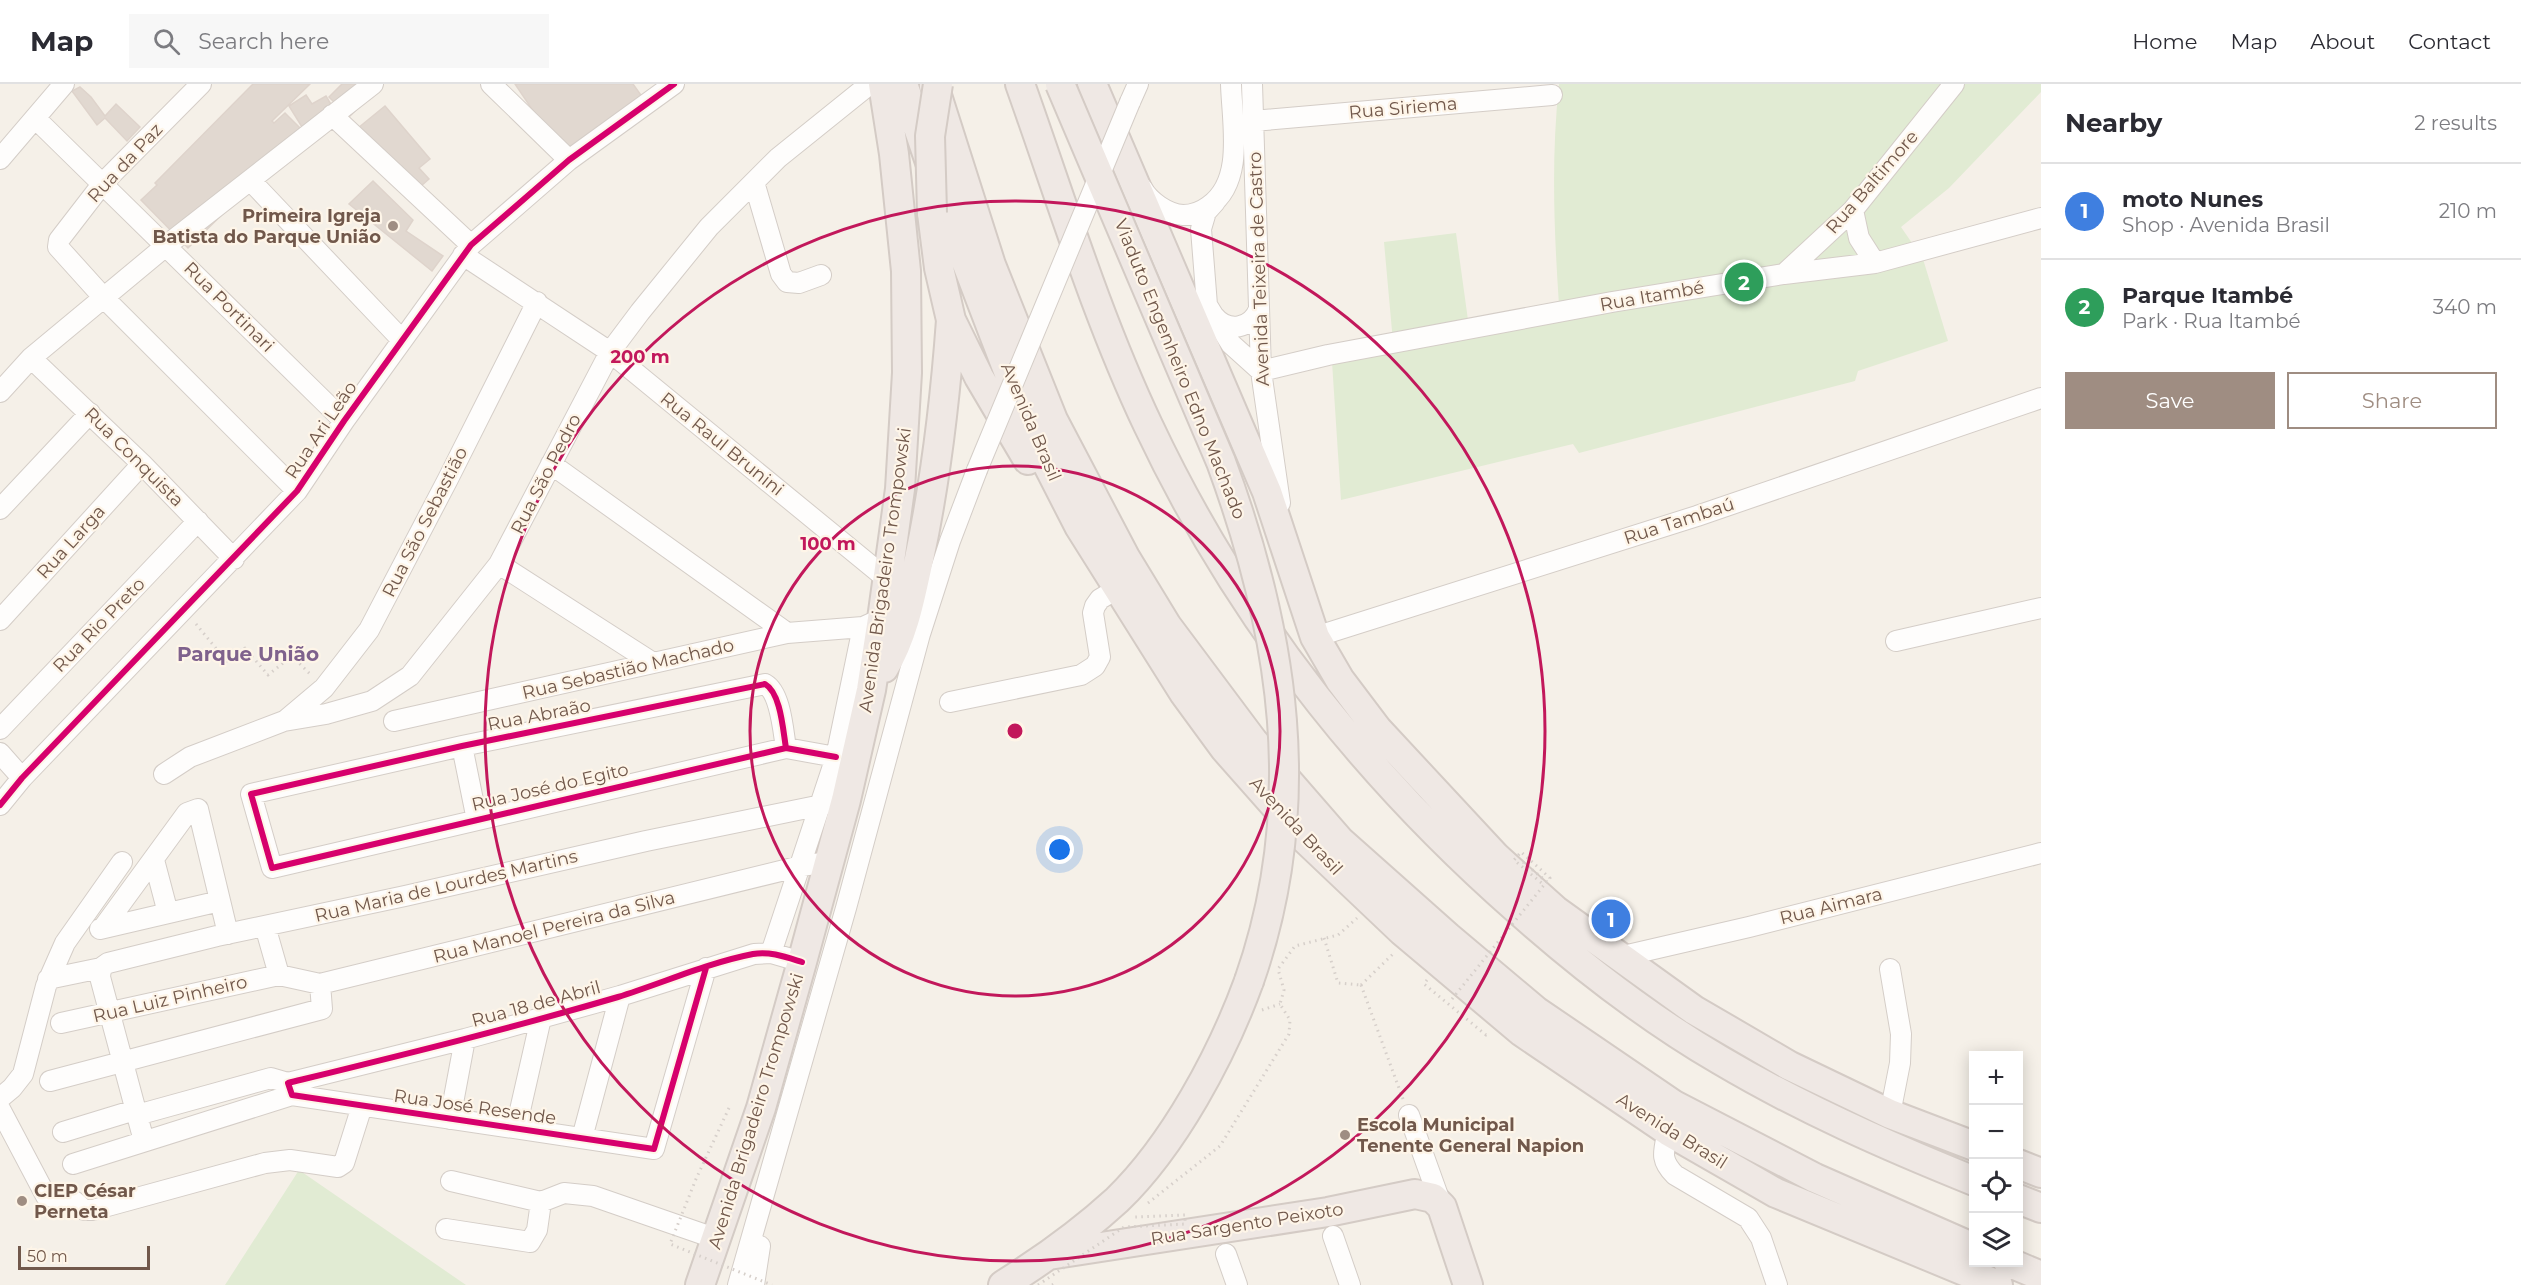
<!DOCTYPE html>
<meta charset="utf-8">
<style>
body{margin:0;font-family:Montserrat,sans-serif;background:#f7f7f7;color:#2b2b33}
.controls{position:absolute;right:18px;bottom:18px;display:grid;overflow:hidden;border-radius:0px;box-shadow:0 3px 15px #0003}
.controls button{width:54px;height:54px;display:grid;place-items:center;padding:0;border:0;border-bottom:2px solid #e1e1e2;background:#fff;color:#2b2b33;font:30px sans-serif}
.scale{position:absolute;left:18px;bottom:15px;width:132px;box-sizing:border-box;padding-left:6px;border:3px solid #71584b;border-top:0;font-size:16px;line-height:21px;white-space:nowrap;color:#71584b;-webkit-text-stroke:4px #fef5e8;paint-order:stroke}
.you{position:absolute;left:1060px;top:766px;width:21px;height:21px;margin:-15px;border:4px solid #fff;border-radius:50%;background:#1a73e8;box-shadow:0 0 0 9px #1a73e833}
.badge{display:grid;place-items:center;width:39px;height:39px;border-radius:50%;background:#9f8d82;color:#fff;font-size:20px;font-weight:700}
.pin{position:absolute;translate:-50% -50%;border:3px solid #fff;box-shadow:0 2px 6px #0006}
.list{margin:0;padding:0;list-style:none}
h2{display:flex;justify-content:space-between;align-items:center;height:78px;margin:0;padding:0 24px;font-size:26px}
h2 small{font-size:20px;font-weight:400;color:#7c7c81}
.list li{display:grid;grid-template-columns:39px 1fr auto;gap:18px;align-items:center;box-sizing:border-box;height:96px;padding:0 24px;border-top:2px solid #e1e1e2}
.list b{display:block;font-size:22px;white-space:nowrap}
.list p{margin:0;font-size:20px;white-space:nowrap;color:#7c7c81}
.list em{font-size:20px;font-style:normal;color:#7c7c81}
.actions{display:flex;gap:12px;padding:18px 24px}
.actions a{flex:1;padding:14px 0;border:2px solid #9f8d82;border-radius:0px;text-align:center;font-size:21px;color:#9f8d82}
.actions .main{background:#9f8d82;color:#fff}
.icon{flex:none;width:33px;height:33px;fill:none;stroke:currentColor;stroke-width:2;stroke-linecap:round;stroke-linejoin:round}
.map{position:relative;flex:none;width:2041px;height:1201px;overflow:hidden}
header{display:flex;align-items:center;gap:36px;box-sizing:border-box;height:84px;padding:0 30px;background:#fff;border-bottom:2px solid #e1e1e2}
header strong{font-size:28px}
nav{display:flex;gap:33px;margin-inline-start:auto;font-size:21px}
.search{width:420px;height:54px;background:#f7f7f7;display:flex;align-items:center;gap:15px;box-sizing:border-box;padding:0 21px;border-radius:0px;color:#7c7c81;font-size:22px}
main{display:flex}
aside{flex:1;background:#fff}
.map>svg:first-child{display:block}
.green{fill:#e1ebd3}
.building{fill:#e1d8d0;stroke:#ded3cb;stroke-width:1.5}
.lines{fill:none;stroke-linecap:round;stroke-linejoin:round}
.minor-casing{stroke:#d4cdc7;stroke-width:22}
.highway-casing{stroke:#d4cbc5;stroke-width:32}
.path{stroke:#d6cfca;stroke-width:3;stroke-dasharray:1.5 4.5;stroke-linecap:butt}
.minor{stroke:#fefdfc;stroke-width:20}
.highway{stroke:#efe8e4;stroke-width:28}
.minor-bridge-casing{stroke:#d4cdc7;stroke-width:22;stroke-linecap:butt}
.highway-bridge-casing{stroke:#d4cbc5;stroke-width:32;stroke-linecap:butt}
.path-bridge{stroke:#d6cfca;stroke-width:3;stroke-dasharray:1.5 4.5;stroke-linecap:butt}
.minor-bridge{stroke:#fefdfc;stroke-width:20}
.highway-bridge{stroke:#efe8e4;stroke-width:28}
.cycleway-casing{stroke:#fef5e8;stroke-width:10}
.cycleway{stroke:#d6006c;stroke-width:6}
.ring{fill:none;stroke:#c2185b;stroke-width:3}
.poi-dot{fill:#9f8d82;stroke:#fef5e8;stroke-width:2}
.labels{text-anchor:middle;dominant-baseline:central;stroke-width:4.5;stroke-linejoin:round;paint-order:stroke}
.street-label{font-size:18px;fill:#71584b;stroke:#fef5e8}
.poi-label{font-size:18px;font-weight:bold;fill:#71584b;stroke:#fef5e8;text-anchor:start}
.neighbourhood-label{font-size:20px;font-weight:bold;fill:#7f628d;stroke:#fef5e8}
.centre{fill:#c2185b;stroke:#fef5e8;stroke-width:3}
.ring-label{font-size:18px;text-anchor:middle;font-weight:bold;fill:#c2185b;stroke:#fef5e8;stroke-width:4.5;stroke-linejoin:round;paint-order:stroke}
</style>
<header>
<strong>Map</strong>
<div class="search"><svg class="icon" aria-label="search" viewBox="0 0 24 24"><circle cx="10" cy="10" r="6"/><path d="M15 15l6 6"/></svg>Search here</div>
<nav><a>Home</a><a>Map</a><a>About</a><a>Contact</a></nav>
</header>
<main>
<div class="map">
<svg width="2041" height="1201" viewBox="0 0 2041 1201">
<rect width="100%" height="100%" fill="#f5f0e8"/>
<path class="green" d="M 1559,0 L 2041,0 L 2041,8 L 1949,104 L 1901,143 L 1923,175 L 1948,257 L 1858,287 L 1855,297 L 1579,369 L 1573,360 L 1341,416 L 1332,278 L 1393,258 L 1384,158 L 1456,149 L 1468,236 L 1559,221 C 1554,146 1551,75 1559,0 Z
M 299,1086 L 466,1201 L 225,1201 Z"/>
<path class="building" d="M 253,0 L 310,0 L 272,37 L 274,39 L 285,29 L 305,49 L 188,164 L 141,116 L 157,101 L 155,99 Z
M 342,0 L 382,0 L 349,33 L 329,13 Z
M 515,0 L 633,0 L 648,21 L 567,77 Z
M 80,3 L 91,13 L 105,32 L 116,20 L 140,43 L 127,57 L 105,34 L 97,41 L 72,7 Z
M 306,11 L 312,20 L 326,12 L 341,37 L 310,56 L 289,22 Z
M 385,22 L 430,75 L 419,84 L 429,95 L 413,109 L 358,44 Z
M 373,97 L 413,136 L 406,147 L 443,172 L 432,187 L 349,120 Z"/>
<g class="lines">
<defs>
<path id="minor" d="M 201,0 L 103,99 L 59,156 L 58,163 L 104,214 L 297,407
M 491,0 L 569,76
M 1252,0 L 1261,287 L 1280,419
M 1130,18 L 1138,0
M 332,31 L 471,161
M 35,34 L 344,337
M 1253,37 L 1552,11
M 0,75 L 64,0
M 250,96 L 402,256
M 754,98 L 781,190 L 787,198 L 799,199 L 821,191
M 1142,104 C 1149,117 1167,130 1183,131 C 1193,131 1201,128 1209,122 C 1245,97 1232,39 1231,0
M 1215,118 L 1206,128 L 1201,145 L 1207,221 L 1231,260 L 1261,287 L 1328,271 L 1612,218 L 1784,190 L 1875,179 L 2041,134
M 1853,126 L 1859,154 L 1875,179
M 463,171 L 610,268 L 887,495
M 1784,190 L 1853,126 L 1954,0
M 1214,232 C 1228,249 1251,245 1259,225
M 31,274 L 142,380 L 234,475
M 0,308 L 31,274 L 167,161 L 373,0
M 551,380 L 787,549
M 0,425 L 90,329
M 499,480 L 653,579
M 0,536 L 142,380
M 1315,553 L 1697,432 L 2041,314
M 1896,557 L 2041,524
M 950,618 L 1081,591 L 1095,582 L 1100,573 L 1093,529 L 1095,522 L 1100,515 L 1117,505
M 286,636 L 324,604 L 369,546 L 448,395 L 537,218
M 394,637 L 787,549 L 863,543
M 0,645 L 198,437
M 462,662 L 477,736
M 786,664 C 783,647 781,609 765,600 L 462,662 L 251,710 L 272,784 L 786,664 L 836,673
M 0,669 L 22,694
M 164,690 L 190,673 L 284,637 L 326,630 L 372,617 L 410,592 L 499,480 L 610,268 L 640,228 L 709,143 L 778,74 L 870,0
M 0,721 L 22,694 L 297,407 L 344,337 L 471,161 L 569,76 L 674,0
M 154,776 L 168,829
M 265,842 L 279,891
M 103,844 L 187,729 L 198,725 L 228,850
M 100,845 L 220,817
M 771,869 L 836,673 L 863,543 L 874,538
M 1619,873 L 1749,843 L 2041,769
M 101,884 L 100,893 L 144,1057
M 1890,885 L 1901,950 L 1900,979 L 1890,1030
M 48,895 L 101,884 L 108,879 L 217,852 L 405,812 L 646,757 L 846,716
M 61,939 L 279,891 L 320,900 L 801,782 L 829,778
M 50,997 L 322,925 L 320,900
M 292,1011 L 288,999 L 465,955 L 620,912 L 754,870 L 771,869 L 802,878
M 0,1014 L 12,1004 L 23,990 L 46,902 L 65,859 L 122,778
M 0,1025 L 46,1112 L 74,1117 L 84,1126 L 93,1126 L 265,1079 L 290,1076 L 338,1083 L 344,1079 L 362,1022
M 137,1031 L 271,994 L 288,999
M 1409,1031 L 1442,1123
M 450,1035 L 465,955
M 516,1044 L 541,934
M 1668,1047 C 1664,1067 1659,1075 1675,1091 L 1748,1134 L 1761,1154 L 1777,1201
M 63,1048 L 135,1026
M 582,1054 L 620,912
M 73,1080 L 292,1011 L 654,1065 L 706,884
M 451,1097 L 541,1118 L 564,1109 L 593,1112 L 717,1155
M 446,1145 L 530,1158 L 537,1146 L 541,1118
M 1333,1152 L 1350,1201
M 1226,1170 L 1237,1201
M 738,1201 L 846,824 L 920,550 L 950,457 L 977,386
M 754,1201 L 760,1162"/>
<path id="highway" d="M 903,0 L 949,133 L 1033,352 L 1079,442 L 1184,609 L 1225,665 L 1303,753 L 1402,847 L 1522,948 L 1668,1047 L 1776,1109 L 1998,1201
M 1020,0 C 1061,115 1096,231 1148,341 C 1236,528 1364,691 1519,827 C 1581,882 1648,934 1720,976 C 1801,1024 1887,1062 1974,1097
M 1092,0 L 1267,408 L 1315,553 L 1340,596 L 1377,645 L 1496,773 L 1555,826 L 1694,926 L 1790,982 L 1890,1030 L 1974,1062
M 934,2 L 991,181 L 1053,336 L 1125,473 L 1167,542 L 1253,657 L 1340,757 L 1448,853 L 1536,927 L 1674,1021 L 1815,1094 L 1974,1164
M 932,129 L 939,184 L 951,236 L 979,293 L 1028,376
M 884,584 C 904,551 911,512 919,475 C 936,395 945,319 951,236
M 2018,1080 L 2041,1089
M 2018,1115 L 2041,1124
M 1049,1171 L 1328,1128 L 1415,1110 L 1433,1114 L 1442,1123 L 1468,1201
M 2008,1178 L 2041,1192
M 700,1201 L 761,1024 L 802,878 L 846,716 L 871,606 L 882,535 L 900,405 L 907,289 L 906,187 L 894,70 L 883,0
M 1003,1201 C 1043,1176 1082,1148 1117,1116 C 1174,1061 1222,971 1249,897"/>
</defs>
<use href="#minor" class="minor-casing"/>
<use href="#highway" class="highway-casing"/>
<path class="path" d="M 196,540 L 228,579 L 245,564 L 268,591 L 292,572 L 312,592
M 1324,854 L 1338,899 L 1361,901
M 1427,896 L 1424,900 L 1486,951 L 1488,949
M 1361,901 L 1394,869
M 1361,901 L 1403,1015
M 1262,926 L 1280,920
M 1148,1119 L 1220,1062 L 1289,950 L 1290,936 L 1280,920 L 1284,906 L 1278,885 L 1295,862 L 1338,851 L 1357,834
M 1052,1201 L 1054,1200"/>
<use href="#minor" class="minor"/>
<use href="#highway" class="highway"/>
<defs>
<path id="minor-bridge" d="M 977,386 L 1130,18"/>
<path id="highway-bridge" d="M 1060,0 L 1221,378 C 1284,549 1311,721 1249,897
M 932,129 L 930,52 L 938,0"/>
</defs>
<use href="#minor-bridge" class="minor-bridge-casing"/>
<use href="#highway-bridge" class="highway-bridge-casing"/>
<path class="path-bridge" d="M 1452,915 L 1544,801 L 1514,776 L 1521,768 L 1550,794 L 1547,798 L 1523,778
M 729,1024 L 696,1095 L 670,1160 L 772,1201
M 1038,1201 L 1124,1143 L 1185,1140 L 1185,1131 L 1134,1133"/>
<use href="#minor-bridge" class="minor-bridge"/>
<use href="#highway-bridge" class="highway-bridge"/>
<defs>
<path id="cycleway" d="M 786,664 C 783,647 781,609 765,600 L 462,662 L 251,710 L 272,784 L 786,664 L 836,673
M 0,721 L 22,694 L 297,407 L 344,337 L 471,161 L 569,76 L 674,0
M 706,884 L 654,1065 L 292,1011 L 288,999 C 398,972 509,945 618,913 C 663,899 707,879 753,870 C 770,867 786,873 802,878"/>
</defs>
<use href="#cycleway" class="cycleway-casing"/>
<use href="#cycleway" class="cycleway"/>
</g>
<g class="ring">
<circle cx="1015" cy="647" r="265"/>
<circle cx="1015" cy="647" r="530"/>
</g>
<g class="poi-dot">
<circle cx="393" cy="142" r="6"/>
<circle cx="1345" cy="1051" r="6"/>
<circle cx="22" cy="1117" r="6"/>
</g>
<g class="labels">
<g class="street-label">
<text transform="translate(1403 24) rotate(-5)">Rua Siriema</text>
<text transform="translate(125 79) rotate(-47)">Rua da Paz</text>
<text transform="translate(1872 98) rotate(-49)">Rua Baltimore</text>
<text transform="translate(1259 185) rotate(-92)">Avenida Teixeira de Castro</text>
<text transform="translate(1652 212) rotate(-10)">Rua Itambé</text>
<text transform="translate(229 223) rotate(45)">Rua Portinari</text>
<text transform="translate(1180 285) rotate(68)">Viaduto Engenheiro Edno Machado</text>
<text transform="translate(1031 338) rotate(67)">Avenida Brasil</text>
<text transform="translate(321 346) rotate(-56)">Rua Ari Leão</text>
<text transform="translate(722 360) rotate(39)">Rua Raul Brunini</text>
<text transform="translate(134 373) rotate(45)">Rua Conquista</text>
<text transform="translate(546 390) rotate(-63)">Rua São Pedro</text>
<text transform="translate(1679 437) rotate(-18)">Rua Tambaú</text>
<text transform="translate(425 438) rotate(-63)">Rua São Sebastião</text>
<text transform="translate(71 458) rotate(-48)">Rua Larga</text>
<text transform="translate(885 486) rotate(-82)">Avenida Brigadeiro Trompowski</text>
<text transform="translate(99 541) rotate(-46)">Rua Rio Preto</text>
<text transform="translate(628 585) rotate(-13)">Rua Sebastião Machado</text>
<text transform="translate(539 631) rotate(-11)">Rua Abraão</text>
<text transform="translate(550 703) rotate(-13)">Rua José do Egito</text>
<text transform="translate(1296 742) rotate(47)">Avenida Brasil</text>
<text transform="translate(446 802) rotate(-13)">Rua Maria de Lourdes Martins</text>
<text transform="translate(1831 822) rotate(-14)">Rua Aimara</text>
<text transform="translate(554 843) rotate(-14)">Rua Manoel Pereira da Silva</text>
<text transform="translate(170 915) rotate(-13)">Rua Luiz Pinheiro</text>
<text transform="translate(536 920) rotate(-15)">Rua 18 de Abril</text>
<text transform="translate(475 1023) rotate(8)">Rua José Resende</text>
<text transform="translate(756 1027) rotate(-73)">Avenida Brigadeiro Trompowski</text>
<text transform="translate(1672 1047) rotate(32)">Avenida Brasil</text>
<text transform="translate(1247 1140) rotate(-9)">Rua Sargento Peixoto</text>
</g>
<g class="poi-label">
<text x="381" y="132" text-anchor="end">Primeira Igreja<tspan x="381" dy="21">Batista do Parque União</tspan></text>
<text x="1357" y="1041">Escola Municipal<tspan x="1357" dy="21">Tenente General Napion</tspan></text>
<text x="34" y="1107">CIEP César<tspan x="34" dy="21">Perneta</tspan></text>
</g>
<g class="neighbourhood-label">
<text x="248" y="570">Parque União</text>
</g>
</g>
<circle cx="1015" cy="647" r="9" class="centre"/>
<g class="ring-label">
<text x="640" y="279">200 m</text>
<text x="828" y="466">100 m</text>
</g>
</svg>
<div class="controls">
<button>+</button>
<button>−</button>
<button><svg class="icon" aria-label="locate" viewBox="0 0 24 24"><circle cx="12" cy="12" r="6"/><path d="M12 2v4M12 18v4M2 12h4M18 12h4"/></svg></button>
<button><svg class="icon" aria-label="layers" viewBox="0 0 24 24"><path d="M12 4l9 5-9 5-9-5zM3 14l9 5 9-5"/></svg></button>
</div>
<div class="scale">50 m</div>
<div class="you"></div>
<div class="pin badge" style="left:1611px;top:835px;background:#3f7fe0">1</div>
<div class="pin badge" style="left:1744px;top:198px;background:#2e9e5b">2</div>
</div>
<aside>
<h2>Nearby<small>2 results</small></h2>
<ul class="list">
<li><span class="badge" style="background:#3f7fe0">1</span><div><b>moto Nunes</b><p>Shop · Avenida Brasil</p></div><em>210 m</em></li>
<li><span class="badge" style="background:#2e9e5b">2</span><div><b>Parque Itambé</b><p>Park · Rua Itambé</p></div><em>340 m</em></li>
</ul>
<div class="actions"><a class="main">Save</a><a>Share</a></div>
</aside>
</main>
